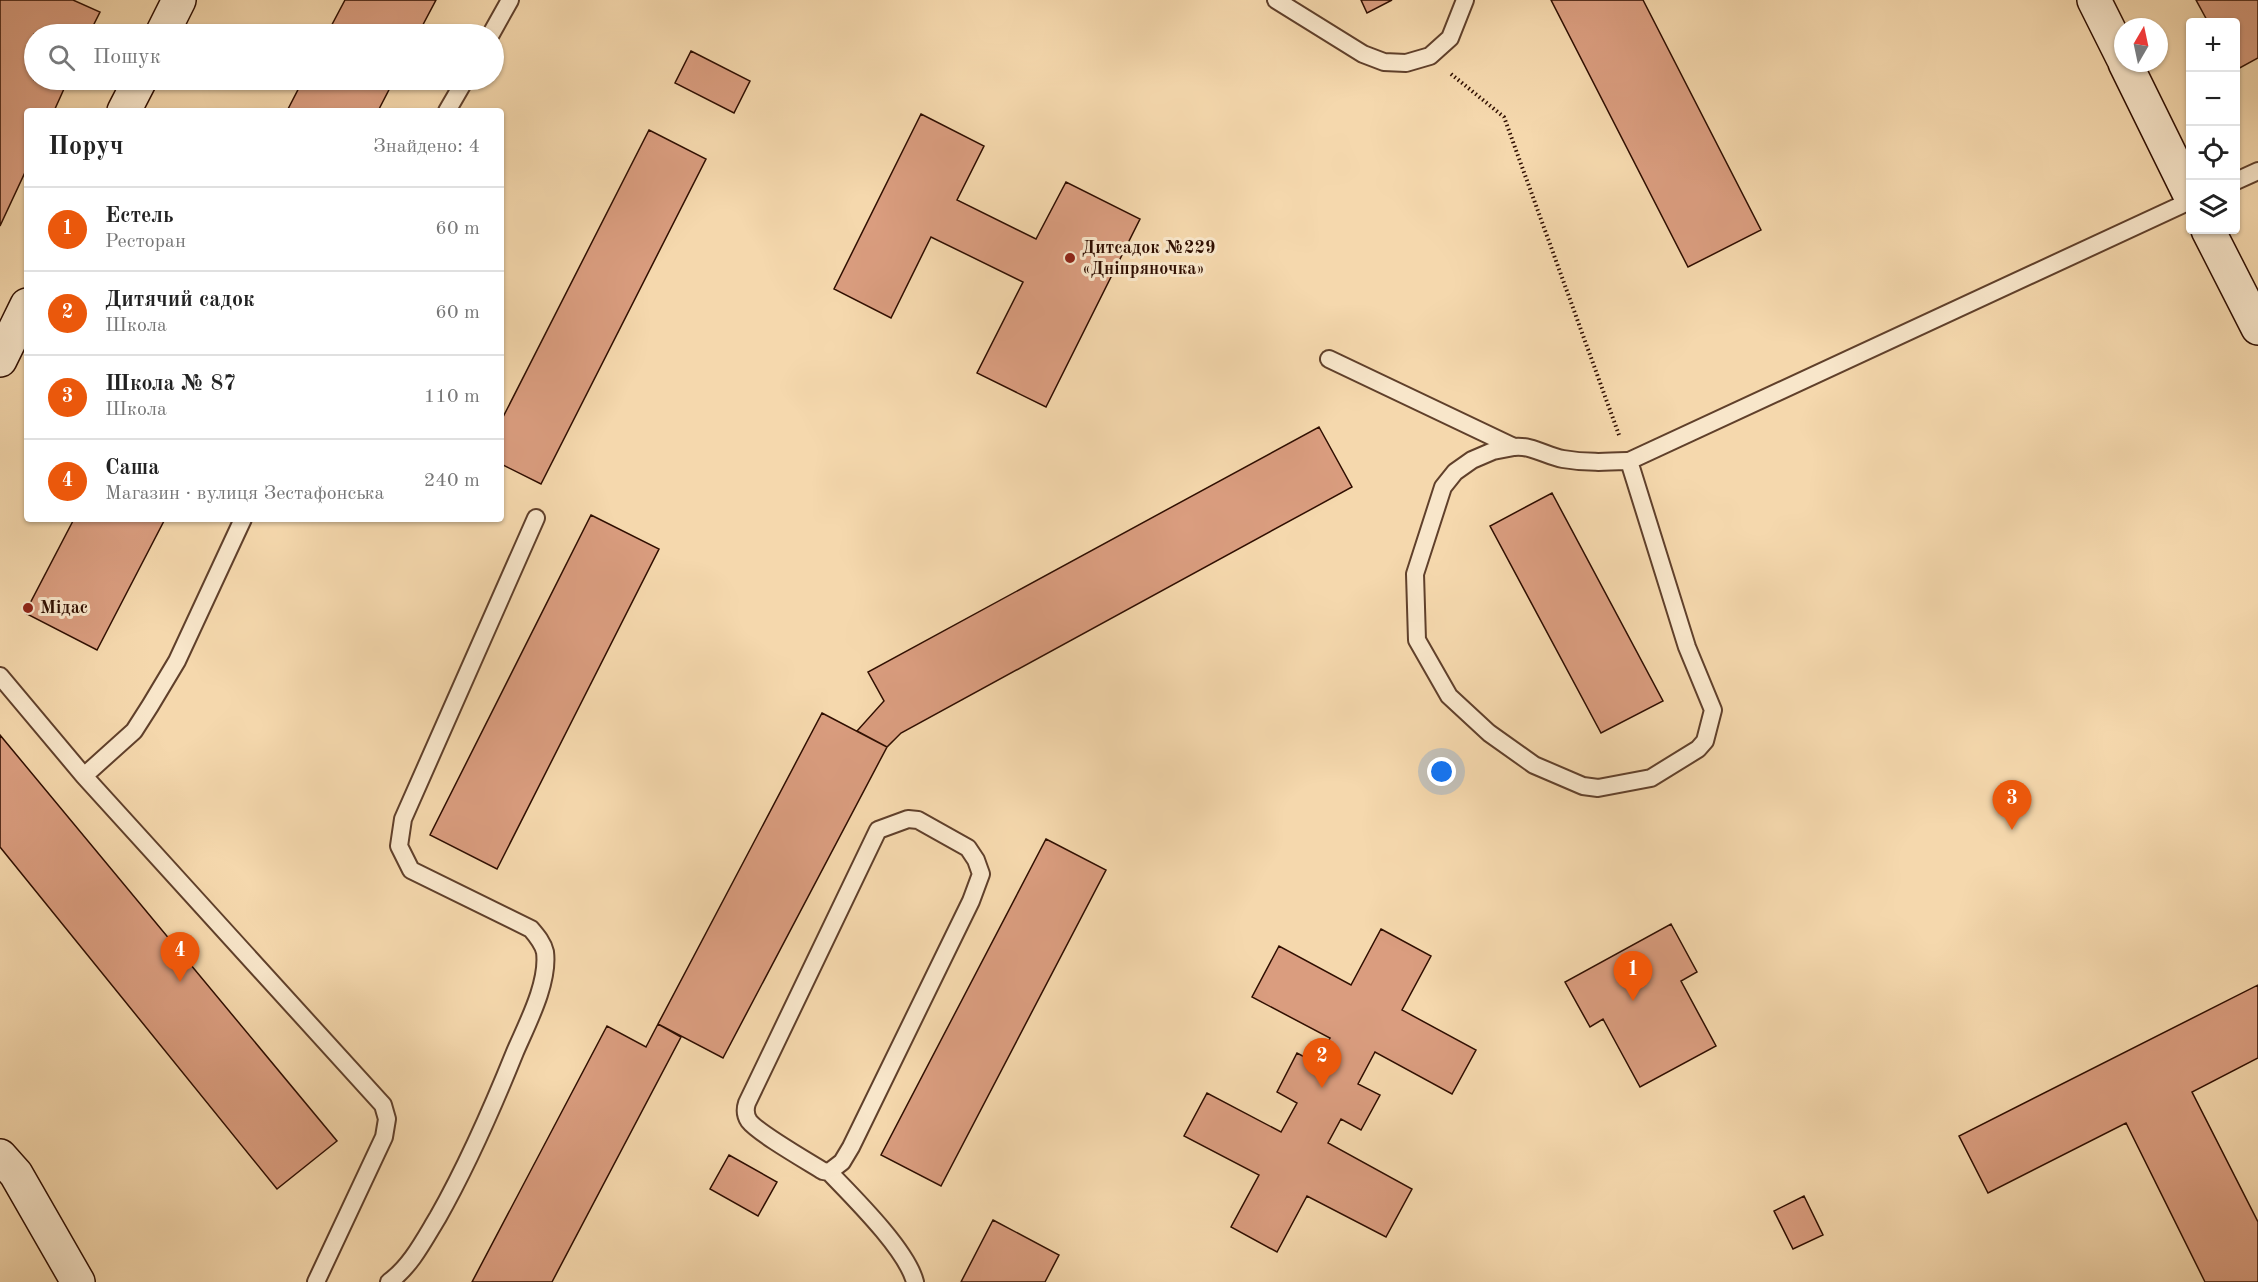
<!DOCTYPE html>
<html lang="uk">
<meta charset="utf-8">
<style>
body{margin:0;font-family:"Old Standard TT",serif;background:#f2f2f2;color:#222}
.controls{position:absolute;right:18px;top:18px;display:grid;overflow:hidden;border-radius:6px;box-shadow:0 2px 4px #0004}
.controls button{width:54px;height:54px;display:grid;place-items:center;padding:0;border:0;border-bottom:2px solid #e0e0e0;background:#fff;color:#222;font:30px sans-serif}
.compass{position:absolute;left:2114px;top:18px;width:54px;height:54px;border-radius:50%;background:#fff;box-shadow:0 2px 4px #0004;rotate:9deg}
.you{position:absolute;left:1442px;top:772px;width:21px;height:21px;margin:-15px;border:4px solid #fff;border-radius:50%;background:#1a73e8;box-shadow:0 0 0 9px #1a73e833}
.badge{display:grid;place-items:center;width:39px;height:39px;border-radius:50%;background:#ea580c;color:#fff;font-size:20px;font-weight:700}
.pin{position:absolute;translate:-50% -50px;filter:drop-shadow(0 2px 3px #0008)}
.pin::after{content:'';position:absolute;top:32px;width:21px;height:18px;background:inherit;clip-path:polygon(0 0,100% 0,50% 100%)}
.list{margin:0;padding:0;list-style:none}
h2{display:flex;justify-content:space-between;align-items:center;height:78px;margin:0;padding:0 24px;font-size:26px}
h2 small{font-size:20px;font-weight:400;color:#767676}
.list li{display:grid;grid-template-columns:39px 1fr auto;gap:18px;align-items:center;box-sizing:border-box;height:84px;padding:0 24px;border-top:2px solid #e0e0e0}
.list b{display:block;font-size:22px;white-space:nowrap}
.list p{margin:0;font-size:20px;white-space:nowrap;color:#767676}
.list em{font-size:20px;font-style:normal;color:#767676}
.icon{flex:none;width:33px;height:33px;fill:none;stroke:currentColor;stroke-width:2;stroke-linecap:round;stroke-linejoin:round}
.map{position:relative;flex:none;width:2258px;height:1282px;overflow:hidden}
.search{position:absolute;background:#fff;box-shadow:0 2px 4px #0004;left:24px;top:24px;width:480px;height:66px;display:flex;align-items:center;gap:15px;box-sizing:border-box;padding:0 21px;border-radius:33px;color:#767676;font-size:22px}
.panel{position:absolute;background:#fff;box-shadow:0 2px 4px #0004;left:24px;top:108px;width:480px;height:414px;border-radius:6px}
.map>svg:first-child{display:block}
.building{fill:#da9d7f;stroke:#2f0e00;stroke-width:1.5}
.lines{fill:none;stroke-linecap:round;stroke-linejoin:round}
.lane-casing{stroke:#60402b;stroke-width:20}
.secondary-casing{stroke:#2f0e00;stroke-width:36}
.path{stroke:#2f0e00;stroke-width:4;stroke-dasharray:1.5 3;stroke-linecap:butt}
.lane{stroke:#f8e6ca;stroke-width:16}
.secondary{stroke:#f8e6ca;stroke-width:33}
.poi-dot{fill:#8f2418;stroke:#f8e6ca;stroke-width:2}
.labels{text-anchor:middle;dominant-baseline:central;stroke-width:6;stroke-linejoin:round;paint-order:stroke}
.poi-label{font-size:18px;font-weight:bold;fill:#2f0e00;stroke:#f8e6ca;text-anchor:start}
</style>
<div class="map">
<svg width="2258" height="1282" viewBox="0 0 2258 1282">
<rect width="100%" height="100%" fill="#f5d8ad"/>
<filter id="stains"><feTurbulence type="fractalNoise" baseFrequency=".00333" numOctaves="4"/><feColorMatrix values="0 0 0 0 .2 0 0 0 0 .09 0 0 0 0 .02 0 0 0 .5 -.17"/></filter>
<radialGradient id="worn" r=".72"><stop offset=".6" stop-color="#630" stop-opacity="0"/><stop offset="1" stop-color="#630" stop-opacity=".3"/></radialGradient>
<path class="building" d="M 0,0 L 73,0 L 100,12 L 89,34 L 34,34 L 34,80 L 68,80 L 54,111 L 27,111 L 27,168 L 0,226 Z
M 345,0 L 436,0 L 418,34 L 327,34 Z
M 1361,0 L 1392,0 L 1367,13 Z
M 1551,0 L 1643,0 L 1761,230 L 1688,267 Z
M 2196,0 L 2258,0 L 2258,58 L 2236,70 L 2236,22 L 2208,22 Z
M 691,51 L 750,81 L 734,113 L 675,83 Z
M 303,80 L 394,80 L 378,111 L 287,111 Z
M 921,114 L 984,146 L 957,200 L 1036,239 L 1066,182 L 1140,219 L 1046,407 L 977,373 L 1023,282 L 931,237 L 891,318 L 834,289 Z
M 649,130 L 706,159 L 541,484 L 501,464 L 501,421 Z
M 1319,427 L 1352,487 L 901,733 L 887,747 L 857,731 L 884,701 L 868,672 Z
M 1552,493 L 1663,701 L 1601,733 L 1490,526 Z
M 591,515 L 659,549 L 497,869 L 430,835 Z
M 74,519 L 165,519 L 97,650 L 25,613 Z
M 822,713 L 887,747 L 723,1058 L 658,1024 Z
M 0,735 L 337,1141 L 277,1189 L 0,847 Z
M 1046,839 L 1106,870 L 941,1186 L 881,1155 Z
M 1671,924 L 1697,972 L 1681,981 L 1716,1046 L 1640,1087 L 1603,1019 L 1590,1027 L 1565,982 Z
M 1381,929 L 1431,956 L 1402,1010 L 1476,1050 L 1452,1094 L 1375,1052 L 1358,1084 L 1380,1095 L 1361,1130 L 1341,1119 L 1328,1143 L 1412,1189 L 1386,1237 L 1307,1196 L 1277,1252 L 1231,1227 L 1259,1175 L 1184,1136 L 1207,1093 L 1281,1132 L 1297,1103 L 1277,1092 L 1297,1053 L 1316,1063 L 1330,1038 L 1252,997 L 1279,946 L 1351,985 Z
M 2258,985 L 2258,1058 L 2192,1092 L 2258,1222 L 2258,1282 L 2205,1282 L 2126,1123 L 1988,1193 L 1959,1136 Z
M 658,1024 L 681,1037 L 552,1282 L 472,1282 L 607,1026 L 646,1047 Z
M 729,1155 L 777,1182 L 758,1216 L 710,1189 Z
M 1804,1196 L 1823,1235 L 1793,1249 L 1774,1211 Z
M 993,1220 L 1059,1255 L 1045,1282 L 961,1282 Z"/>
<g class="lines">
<defs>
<path id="lane" d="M 1276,0 L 1363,54 L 1384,62 L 1406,63 L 1430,56 L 1450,38 L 1465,0
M 491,34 L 510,0
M 447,111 L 465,80
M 2236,181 L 2258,171
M 1329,359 L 1514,447 C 1532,445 1546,456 1563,459 C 1586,463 1606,462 1629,461 L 2190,201
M 1514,447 L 1493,451 L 1472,460 L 1455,472 L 1443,487 L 1415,574 L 1417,640 L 1449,696 L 1489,733 L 1534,765 L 1583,786 L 1598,788 L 1651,778 L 1698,749 L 1705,741 L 1713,710 L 1687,647 L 1629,461
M 0,676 L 84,776 L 383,1105 L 387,1119 L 384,1137 L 316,1282
M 84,776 L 134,731 L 150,706 L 177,661 L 243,519
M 829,1172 L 842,1162 L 851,1147 L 971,901 L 981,874 L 976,860 L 968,848 L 918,820 L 908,819 L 878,830 L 747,1103 C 745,1109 745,1115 749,1121 C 758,1133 807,1161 823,1171 L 829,1172 C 853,1197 907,1250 915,1282
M 389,1282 C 411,1266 424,1240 438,1217 C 468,1164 492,1109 515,1052 C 527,1024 549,983 545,952 C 543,943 537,936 531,929 L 411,870 L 399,846 L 403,819 L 536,518"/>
<path id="secondary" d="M 2094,0 L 2123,58
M 162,34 L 179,0
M 2125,63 L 2190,195
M 124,111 L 140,80
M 2208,230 L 2258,328
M 0,360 L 27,305
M 0,1156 L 16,1174 L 78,1282"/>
</defs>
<use href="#lane" class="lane-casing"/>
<use href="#secondary" class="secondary-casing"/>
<path class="path" d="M 1451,74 L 1504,117 L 1619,435"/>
<use href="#lane" class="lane"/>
<use href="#secondary" class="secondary"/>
</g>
<g class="poi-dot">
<circle cx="1070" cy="258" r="6"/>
<circle cx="28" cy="608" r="6"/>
</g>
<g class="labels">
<g class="poi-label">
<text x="1082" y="248">Дитсадок №229<tspan x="1082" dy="21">«Дніпряночка»</tspan></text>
<text x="40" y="608">Мідас</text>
</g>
</g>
<rect width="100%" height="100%" filter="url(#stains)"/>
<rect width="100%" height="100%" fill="url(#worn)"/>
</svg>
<div class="controls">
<button>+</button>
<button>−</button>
<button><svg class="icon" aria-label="locate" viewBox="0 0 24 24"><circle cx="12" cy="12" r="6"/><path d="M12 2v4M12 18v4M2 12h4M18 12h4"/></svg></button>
<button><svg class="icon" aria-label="layers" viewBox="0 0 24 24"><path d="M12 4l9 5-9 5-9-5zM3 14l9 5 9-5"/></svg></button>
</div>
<svg class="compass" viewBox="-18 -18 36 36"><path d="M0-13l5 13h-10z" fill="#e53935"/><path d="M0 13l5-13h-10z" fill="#767676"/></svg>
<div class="you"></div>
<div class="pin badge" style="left:1633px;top:1001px">1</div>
<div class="pin badge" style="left:1322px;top:1088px">2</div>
<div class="pin badge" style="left:2012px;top:830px">3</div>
<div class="pin badge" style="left:180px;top:982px">4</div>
<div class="search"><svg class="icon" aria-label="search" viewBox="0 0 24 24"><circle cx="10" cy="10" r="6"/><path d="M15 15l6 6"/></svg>Пошук</div>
<section class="panel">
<h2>Поруч<small>Знайдено: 4</small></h2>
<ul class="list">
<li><span class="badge">1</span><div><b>Естель</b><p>Ресторан</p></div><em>60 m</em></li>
<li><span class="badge">2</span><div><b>Дитячий садок</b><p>Школа</p></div><em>60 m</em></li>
<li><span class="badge">3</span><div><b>Школа № 87</b><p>Школа</p></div><em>110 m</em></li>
<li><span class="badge">4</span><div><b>Саша</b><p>Магазин · вулиця Зестафонська</p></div><em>240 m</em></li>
</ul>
</section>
</div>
